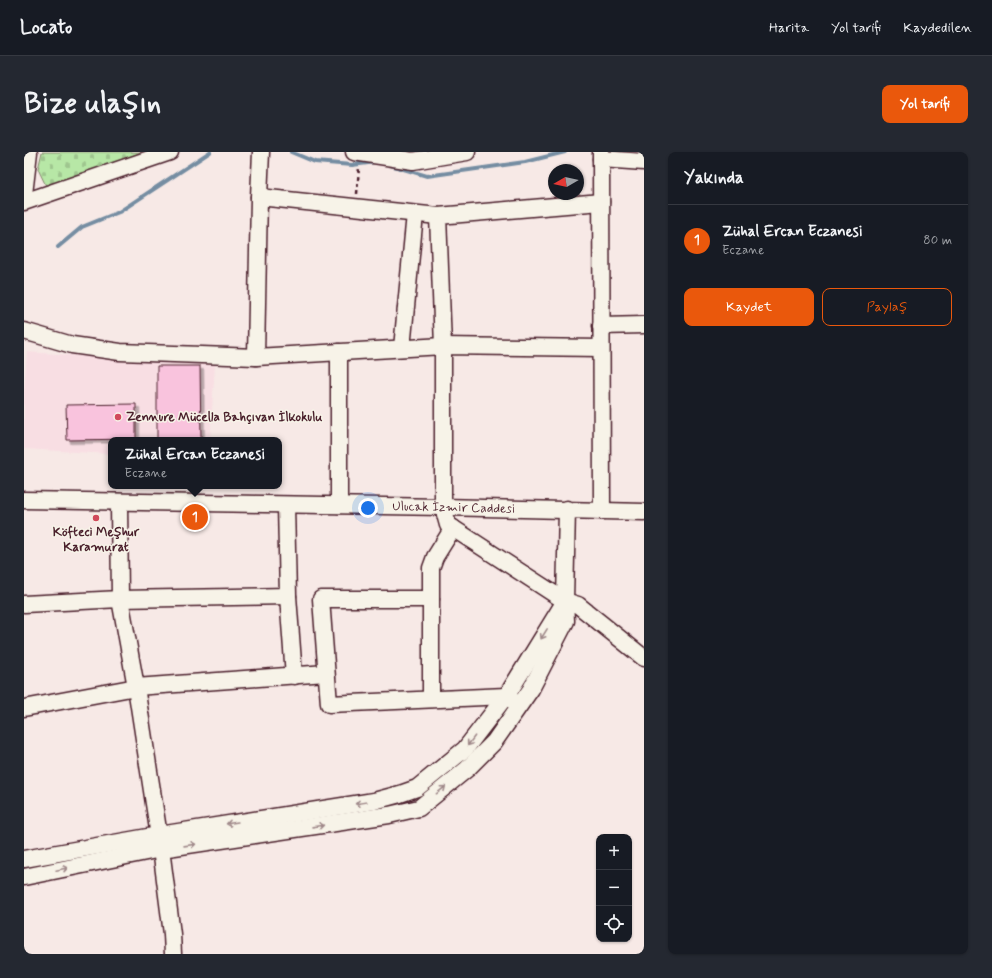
<!DOCTYPE html>
<html lang="tr">
<meta charset="utf-8">
<style>
body{margin:0;font-family:Mynerve,sans-serif;background:#242831;color:#f1f3f6}
.controls{position:absolute;right:12px;bottom:12px;display:grid;overflow:hidden;border-radius:8px;box-shadow:0 1px 3px #0004}
.controls button{width:36px;height:36px;display:grid;place-items:center;padding:0;border:0;border-bottom:1px solid #363941;background:#171b24;color:#f1f3f6;font:20px sans-serif}
.compass{position:absolute;left:524px;top:12px;width:36px;height:36px;border-radius:50%;background:#171b24;box-shadow:0 1px 3px #0004;rotate:261deg}
.you{position:absolute;left:344px;top:356px;width:14px;height:14px;margin:-10px;border:3px solid #fff;border-radius:50%;background:#1a73e8;box-shadow:0 0 0 6px #1a73e833}
.badge{display:grid;place-items:center;width:26px;height:26px;border-radius:50%;background:#ea580c;color:#fff;font-size:13px;font-weight:700}
.pin{position:absolute;translate:-50% -50%;border:2px solid #fff;box-shadow:0 1px 4px #0006}
.popup{position:absolute;left:84px;top:285px;width:174px;height:52px;box-sizing:border-box;display:grid;place-content:center;border-radius:8px;background:#171b24;filter:drop-shadow(0 1px 3px #0005);font-size:13px;white-space:nowrap;color:#9ea1a6}
.popup b{font-size:15px;color:#f1f3f6}
.popup::after{content:'';position:absolute;left:50%;top:100%;margin-left:-8px;border:8px solid transparent;border-top-color:#171b24}
.list{margin:0;padding:0;list-style:none}
h2{display:flex;justify-content:space-between;align-items:center;height:52px;margin:0;padding:0 16px;font-size:17px}
h2 small{font-size:13px;font-weight:400;color:#9ea1a6}
.list li{display:grid;grid-template-columns:26px 1fr auto;gap:12px;align-items:center;box-sizing:border-box;height:72px;padding:0 16px;border-top:1px solid #363941}
.list b{display:block;font-size:15px;white-space:nowrap}
.list p{margin:0;font-size:13px;white-space:nowrap;color:#9ea1a6}
.list em{font-size:13px;font-style:normal;color:#9ea1a6}
.actions{display:flex;gap:8px;padding:12px 16px}
.actions a{flex:1;padding:9px 0;border:1px solid #ea580c;border-radius:8px;text-align:center;font-size:14px;color:#ea580c}
.actions .main{background:#ea580c;color:#fff}
.icon{flex:none;width:22px;height:22px;fill:none;stroke:currentColor;stroke-width:2;stroke-linecap:round;stroke-linejoin:round}
.map{position:relative;flex:none;width:620px;height:802px;overflow:hidden;border-radius:8px}
header{display:flex;align-items:center;gap:24px;box-sizing:border-box;height:56px;padding:0 20px;background:#171b24;border-bottom:1px solid #363941}
header strong{font-size:19px}
nav{display:flex;gap:22px;margin-inline-start:auto;font-size:14px}
.intro{display:flex;align-items:center;justify-content:space-between;box-sizing:border-box;height:96px;padding:0 24px}
h1{margin:0;font-size:28px}
.button{padding:10px 18px;border-radius:8px;background:#ea580c;color:#fff;font-size:14px;font-weight:700}
main{display:flex;gap:24px;padding:0 24px}
aside{flex:1;background:#171b24;border-radius:8px;box-shadow:0 1px 3px #0004}
.map>svg:first-child{display:block}
.built{fill:#f8dee3}
.cemetery{fill:url(#cemetery-stones);stroke:#808368}
.lines{fill:none;stroke-linecap:round;stroke-linejoin:round}
.stream{stroke:#748da2;stroke-width:4}
.building{fill:#f9c3dd;stroke:#4a1f2b;filter:url(#shadow)}
.minor-casing{stroke:#4a1f2b;stroke-width:19}
.path{stroke:#4a1f2b;stroke-width:2.5;stroke-dasharray:4 3;stroke-linecap:butt}
.minor{stroke:#f7f3e8;stroke-width:16}
.oneway{stroke:#a0898a}
.poi-dot{fill:#d1495b;stroke:#f7f3e8;stroke-width:1.5}
.labels{text-anchor:middle;dominant-baseline:central;stroke-width:3;stroke-linejoin:round;paint-order:stroke}
.poi-label{font-size:13px;font-weight:bold;fill:#4a1f2b;stroke:#f7f3e8;text-anchor:start}
.street-label{font-size:13px;fill:#4a1f2b;stroke:#f7f3e8}
</style>
<header>
<strong>Locato</strong>
<nav><a>Harita</a><a>Yol tarifi</a><a>Kaydedilen</a></nav>
</header>
<div class="intro"><h1>Bize ulaşın</h1><a class="button">Yol tarifi</a></div>
<main>
<div class="map">
<svg width="620" height="802" viewBox="0 0 620 802">
<defs>
<pattern id="cemetery-stones" width="16" height="16" patternUnits="userSpaceOnUse"><rect width="16" height="16" fill="#b7e7a6"/><path d="M2 7V4a2 2 0 0 1 4 0v3zM10 15v-3a2 2 0 0 1 4 0v3z" fill="#9fc68f"/></pattern>
<filter id="shadow"><feDropShadow dx="3.5" dy="3.5" stdDeviation="0" flood-color="#0004"/></filter>
</defs>
<rect width="100%" height="100%" fill="#f7e9e6"/>
<filter id="ink" filterUnits="userSpaceOnUse"><feTurbulence type="fractalNoise" baseFrequency=".025" numOctaves="2"/><feDisplacementMap in="SourceGraphic" scale="8" xChannelSelector="R" yChannelSelector="G"/><feConvolveMatrix kernelMatrix="1 2 1 2 8 2 1 2 1" color-interpolation-filters="sRGB"/></filter>
<g filter="url(#ink)">
<path class="built" d="M 3,200 L 191,213 L 186,288 L 87,288 L 87,302 L 0,297 L 0,242 Z"/>
<path class="cemetery" d="M 18,0 L 118,0 L 23,36 L 14,17 Z"/>
<g class="lines">
<path class="stream" d="M 267,0 L 291,10 L 328,13 L 352,10
M 363,12 L 403,24 L 501,10 L 541,0
M 34,95 L 58,75 L 95,60 L 186,0"/>
</g>
<path class="building" d="M 133,214 L 176,214 L 177,288 L 133,288 Z
M 112,252 L 112,287 L 43,288 L 42,253 Z"/>
<g class="lines">
<defs>
<g id="minor">
<path d="M 237,0 L 235,45 L 232,205 L 419,194 L 577,196"/>
<path d="M 330,0 L 389,9 L 443,0"/>
<path d="M 577,0 L 578,359"/>
<path d="M 577,7 L 620,10"/>
<path d="M 0,42 L 5,0"/>
<path d="M 235,45 L 414,64"/>
<path d="M 0,50 L 146,0"/>
<path d="M 577,50 L 414,64 L 419,194 L 419,355 L 424,373 L 541,449 L 554,453 L 620,506"/>
<path d="M 577,174 L 620,173"/>
<path d="M 0,179 L 48,193 L 96,200 L 232,205"/>
<path d="M 378,196 L 391,62"/>
<path id="s1" d="M 0,348 L 419,355 L 620,360"/>
<path d="M 95,350 L 96,447 L 112,535 L 137,697 L 148,782 L 149,802"/>
<path d="M 262,353 L 264,444 L 270,524"/>
<path d="M 315,353 L 315,200"/>
<path d="M 407,447 L 297,447 L 305,552 L 482,544 L 488,548"/>
<path d="M 0,452 L 96,447 L 264,444"/>
<path d="M 407,547 L 407,416 L 411,405 L 429,376"/>
<path d="M 0,556 L 112,535 L 302,521"/>
<path d="M 0,707 L 135,683 L 350,649 L 376,642 L 393,636 L 441,597 L 485,540 L 541,449"/>
<path d="M 0,725 L 137,697 L 365,663 L 395,656 L 443,617 L 470,590 L 507,537 L 542,469 L 541,449 L 543,357"/>
</g>
</defs>
<use href="#minor" class="minor-casing"/>
<path class="path" d="M 333,42 L 335,15"/>
<use href="#minor" class="minor"/>
</g>
<defs><path id="oneway-shaft" d="M-6 0H5M1.5-3L5.5 0L1.5 3" fill="none" stroke-width="1.6" stroke-linecap="round" stroke-linejoin="round"/></defs>
<g class="oneway">
<use href="#oneway-shaft" transform="translate(520 482) rotate(122)"/>
<use href="#oneway-shaft" transform="translate(447 589) rotate(127)"/>
<use href="#oneway-shaft" transform="translate(417 638) rotate(-39)"/>
<use href="#oneway-shaft" transform="translate(337 651) rotate(171)"/>
<use href="#oneway-shaft" transform="translate(208 671) rotate(171)"/>
<use href="#oneway-shaft" transform="translate(294 674) rotate(-8)"/>
<use href="#oneway-shaft" transform="translate(166 693) rotate(-8)"/>
<use href="#oneway-shaft" transform="translate(38 717) rotate(-12)"/>
</g>
</g>
<g class="poi-dot">
<circle cx="94" cy="265" r="4"/>
<circle cx="72" cy="366" r="4"/>
</g>
<g class="labels">
<g class="poi-label">
<text x="102" y="265">Zennure Mücella Bahçıvan İlkokulu</text>
<text x="72" y="380" text-anchor="middle">Köfteci Meşhur<tspan x="72" dy="15">Karamurat</tspan></text>
</g>
<g class="street-label">
<text stroke="none"><textPath href="#s1" startOffset="430">Ulucak İzmir Caddesi</textPath></text>
</g>
</g>
</svg>
<div class="controls">
<button>+</button>
<button>−</button>
<button><svg class="icon" aria-label="locate" viewBox="0 0 24 24"><circle cx="12" cy="12" r="6"/><path d="M12 2v4M12 18v4M2 12h4M18 12h4"/></svg></button>
</div>
<svg class="compass" viewBox="-18 -18 36 36"><path d="M0-13l5 13h-10z" fill="#e53935"/><path d="M0 13l5-13h-10z" fill="#9ea1a6"/></svg>
<div class="you"></div>
<div class="pin badge" style="left:171px;top:365px">1</div>
<div class="popup"><b>Zühal Ercan Eczanesi</b>Eczane</div>
</div>
<aside>
<h2>Yakında<small></small></h2>
<ul class="list">
<li><span class="badge">1</span><div><b>Zühal Ercan Eczanesi</b><p>Eczane</p></div><em>80 m</em></li>
</ul>
<div class="actions"><a class="main">Kaydet</a><a>Paylaş</a></div>
</aside>
</main>
